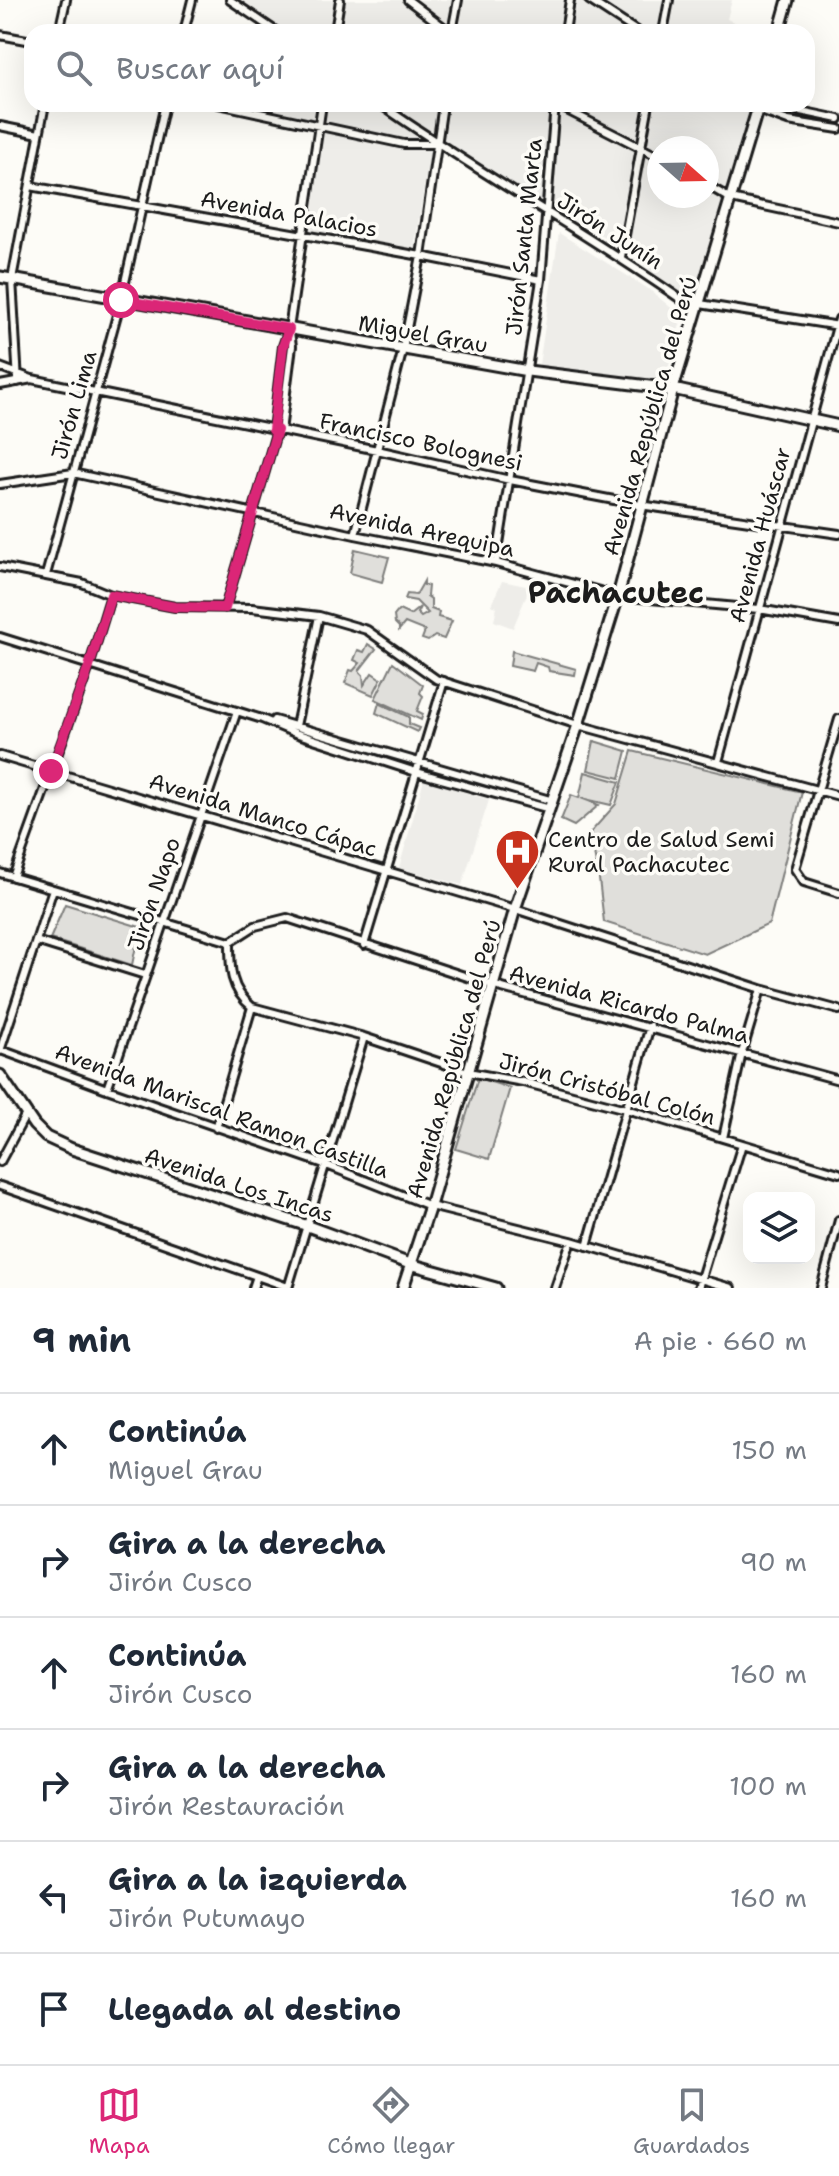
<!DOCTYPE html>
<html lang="es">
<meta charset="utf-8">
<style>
body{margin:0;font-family:"Shantell Sans",sans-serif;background:#f6f6f7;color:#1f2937}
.controls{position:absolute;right:24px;bottom:24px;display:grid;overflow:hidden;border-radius:16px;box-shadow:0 8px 32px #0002}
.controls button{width:72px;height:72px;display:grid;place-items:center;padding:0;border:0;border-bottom:2px solid #e0e1e3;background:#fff;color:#1f2937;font:40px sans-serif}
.compass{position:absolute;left:647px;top:136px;width:72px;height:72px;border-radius:50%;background:#fff;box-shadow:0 8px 32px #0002;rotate:110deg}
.stop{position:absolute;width:24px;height:24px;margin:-18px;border:6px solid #db2777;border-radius:50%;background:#fff}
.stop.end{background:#db2777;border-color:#fff;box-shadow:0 2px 8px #0008}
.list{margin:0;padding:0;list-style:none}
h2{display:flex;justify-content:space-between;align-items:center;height:104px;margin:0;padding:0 32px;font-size:34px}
h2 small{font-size:26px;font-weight:400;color:#747a83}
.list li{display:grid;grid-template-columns:52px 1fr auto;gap:24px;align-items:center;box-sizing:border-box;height:112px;padding:0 32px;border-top:2px solid #e0e1e3}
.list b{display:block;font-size:30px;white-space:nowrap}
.list p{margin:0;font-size:26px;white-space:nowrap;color:#747a83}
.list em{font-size:26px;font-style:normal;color:#747a83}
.icon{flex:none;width:44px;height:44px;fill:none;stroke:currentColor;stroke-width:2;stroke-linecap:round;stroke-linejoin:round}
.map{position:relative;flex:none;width:839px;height:1288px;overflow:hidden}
.search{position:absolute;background:#fff;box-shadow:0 8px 32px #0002;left:24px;right:24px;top:24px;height:88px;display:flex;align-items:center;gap:20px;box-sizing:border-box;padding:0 28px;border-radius:24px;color:#747a83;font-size:30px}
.sheet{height:776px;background:#fff}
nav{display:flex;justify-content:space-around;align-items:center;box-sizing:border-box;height:112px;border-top:2px solid #e0e1e3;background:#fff;font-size:22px;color:#747a83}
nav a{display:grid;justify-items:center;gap:4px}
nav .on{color:#db2777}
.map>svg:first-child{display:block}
.built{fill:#eeede9;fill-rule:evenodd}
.green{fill:#e0dfdb;stroke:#7e7e7c;stroke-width:2}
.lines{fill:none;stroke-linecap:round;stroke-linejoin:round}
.street-casing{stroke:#1c1c1c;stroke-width:12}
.secondary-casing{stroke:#1c1c1c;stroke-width:15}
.street{stroke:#fdfcf7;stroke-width:6}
.secondary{stroke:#fdfcf7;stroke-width:9}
.route{stroke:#db2777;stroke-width:10}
.labels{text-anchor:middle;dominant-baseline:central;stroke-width:7;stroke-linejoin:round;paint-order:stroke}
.street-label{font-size:22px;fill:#1c1c1c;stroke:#fdfcf7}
.poi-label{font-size:22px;fill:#1c1c1c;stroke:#fdfcf7;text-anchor:start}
.district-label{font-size:30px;font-weight:bold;fill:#1c1c1c;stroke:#fdfcf7}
</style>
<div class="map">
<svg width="839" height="1288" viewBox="0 0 839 1288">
<rect width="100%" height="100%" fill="#fdfcf7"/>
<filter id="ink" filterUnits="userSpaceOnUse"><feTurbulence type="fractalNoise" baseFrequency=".0125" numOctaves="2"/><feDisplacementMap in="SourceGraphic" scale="16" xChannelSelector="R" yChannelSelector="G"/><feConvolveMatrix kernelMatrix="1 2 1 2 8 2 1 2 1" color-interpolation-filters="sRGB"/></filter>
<g filter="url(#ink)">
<path class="built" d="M 238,0 L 732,0 L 727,19 L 755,32 L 268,32 L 270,22 Z
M 250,104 L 751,104 L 697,296 L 688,300 L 617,244 L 535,198 L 433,134 L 414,249 L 305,230 L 315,122 L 250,107 ZM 659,148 L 707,148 L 707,196 L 659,196 Z
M 559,233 L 650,290 L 682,317 L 664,384 L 539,365 Z
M 502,581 L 530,587 L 513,628 L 494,621 L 497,607 L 491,605 Z
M 424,779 L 489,800 L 462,885 L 399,868 Z"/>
<path class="green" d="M 355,549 L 389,557 L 382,582 L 350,573 Z
M 424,581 L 424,585 L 428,586 L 427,596 L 431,599 L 431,609 L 439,612 L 438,617 L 452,621 L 444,639 L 435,636 L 428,641 L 422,639 L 425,631 L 405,623 L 399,630 L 399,627 L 395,623 L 394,616 L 399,610 L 410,615 L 420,607 L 417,613 L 421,617 L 428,613 L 416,601 L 405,599 L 407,594 L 416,595 Z
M 368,644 L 376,649 L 359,671 L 363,675 L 364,685 L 372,673 L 381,679 L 373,695 L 345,683 L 350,670 L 353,671 L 360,663 L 354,660 L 358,650 L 364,652 Z
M 512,651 L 576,669 L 575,675 L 549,671 L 548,667 L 536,663 L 533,671 L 510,666 Z
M 393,662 L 423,685 L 420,693 L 423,696 L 417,711 L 423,714 L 421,720 L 375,699 Z
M 379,703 L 409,717 L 409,724 L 419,728 L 417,732 L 376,713 Z
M 594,741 L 627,751 L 620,778 L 588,770 Z
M 632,751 L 802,792 L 769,924 L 705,954 L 604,922 L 599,879 L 590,833 L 616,804 Z
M 585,772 L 620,782 L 611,805 L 581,798 L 599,805 L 574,826 L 561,820 L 571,795 L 579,798 Z
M 65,904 L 140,927 L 132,965 L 50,939 Z
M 478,1078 L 510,1088 L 489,1159 L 456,1149 Z"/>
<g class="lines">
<defs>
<path id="street" d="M 230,0 L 277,32
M 408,0 L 450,32
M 589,0 L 638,32
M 59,32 L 66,0
M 184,32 L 192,0
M 335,32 L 340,0
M 452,32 L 458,0
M 565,32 L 570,0
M 663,32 L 669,0
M 0,35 L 32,41
M 218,104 L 404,144 L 437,144
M 380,104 C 481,175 589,234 689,305 L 700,304 L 839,326
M 555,104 L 659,157
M 767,104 L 839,119
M 758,110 L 788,121 L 839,129
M 0,126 L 39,134
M 707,185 L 731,199 L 839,222
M 30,186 L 421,256 L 541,280
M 621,257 L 649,104
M 0,367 L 32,379 L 377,450 L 510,480 L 640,505 L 839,534
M 18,382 L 12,279 L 45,104
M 0,385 L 32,379
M 273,430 L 283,346 L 289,329 L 322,104
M 281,431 L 292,346 L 290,332
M 0,484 L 73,473 L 355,535 L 496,563 L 618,596 L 759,609 L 839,623
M 355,535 L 403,349 L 421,256 L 443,104
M 496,563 L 541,280 L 555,104
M 0,567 L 82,583 L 111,595 L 175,607 L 252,608 L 319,616 L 367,630 L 436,679 L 578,725 L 839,796
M 46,575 L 121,300 L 165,104
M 225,608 L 277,430
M 0,637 L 262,719 L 295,733 L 416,772 L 550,809
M 839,719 L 795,869 L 804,882 L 839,893
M 274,720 L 553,801
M 296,726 L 319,616
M 0,756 L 515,909 L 761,989 L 839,1010
M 718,762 L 839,319
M 0,873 L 230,942
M 13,877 L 89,667 L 111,595
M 36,941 L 145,975
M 230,942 C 230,969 230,989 252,1007 L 364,1037 L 468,1072 L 523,1082 L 626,1109 L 839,1173
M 230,942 L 255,926 L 287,918 L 495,986 L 839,1080
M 364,945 L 444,681
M 1,1050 L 107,1089 L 324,1164 L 430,1206 L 571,1241 L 731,1288
M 0,1051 L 53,889
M 107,1089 L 237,711
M 216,1128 L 252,1007
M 723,1138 L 742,1053 L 761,989
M 0,1162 L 26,1114
M 0,1186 L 288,1287
M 587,1246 L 650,1026
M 253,1288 L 257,1276
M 288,1288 L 364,1037
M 555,1288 L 571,1241
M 698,1288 L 742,1144
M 821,1288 L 839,1220"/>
<path id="secondary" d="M 779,32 L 788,0
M 0,277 L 528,371 L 673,389 L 839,426
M 0,1075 L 34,1125 L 46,1137 L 72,1149 L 305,1225 L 410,1264 L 496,1288
M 403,1288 L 430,1206 L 515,909 L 578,725 L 618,596 L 673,389 L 759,104"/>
</defs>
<use href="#street" class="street-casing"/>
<use href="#secondary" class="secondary-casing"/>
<use href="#street" class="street"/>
<use href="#secondary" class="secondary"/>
</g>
</g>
<g class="lines" filter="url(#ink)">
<path class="route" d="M 51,771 L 89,667 L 111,595 L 175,607 L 225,608 L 277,430 L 273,430 L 283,346 L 289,329 L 121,300"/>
</g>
<defs>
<symbol id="hospital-pin" viewBox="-11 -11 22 30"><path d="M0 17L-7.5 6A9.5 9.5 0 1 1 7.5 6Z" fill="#c8321e" stroke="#fdfcf7"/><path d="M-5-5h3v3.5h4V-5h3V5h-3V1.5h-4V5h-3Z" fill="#fff"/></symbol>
</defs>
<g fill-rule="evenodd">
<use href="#hospital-pin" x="492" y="826" width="51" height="69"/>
</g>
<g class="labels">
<g class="street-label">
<text transform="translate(289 214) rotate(10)">Avenida Palacios</text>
<text transform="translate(610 231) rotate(33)">Jirón Junín</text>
<text transform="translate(524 237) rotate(-84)">Jirón Santa Marta</text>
<text transform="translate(423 334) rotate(10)">Miguel Grau</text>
<text transform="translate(74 405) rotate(-74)">Jirón Lima</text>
<text transform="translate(650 416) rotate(-74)">Avenida República del Perú</text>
<text transform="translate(421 442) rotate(12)">Francisco Bolognesi</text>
<text transform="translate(422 530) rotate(12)">Avenida Arequipa</text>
<text transform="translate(760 535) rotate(-75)">Avenida Huáscar</text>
<text transform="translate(263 815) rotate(17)">Avenida Manco Cápac</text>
<text transform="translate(154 894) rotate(-71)">Jirón Napo</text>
<text transform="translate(629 1004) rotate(15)">Avenida Ricardo Palma</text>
<text transform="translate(454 1059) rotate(-74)">Avenida República del Perú</text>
<text transform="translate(607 1089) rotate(15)">Jirón Cristóbal Colón</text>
<text transform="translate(222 1111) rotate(20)">Avenida Mariscal Ramon Castilla</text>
<text transform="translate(239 1185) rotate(18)">Avenida Los Incas</text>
</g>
<g class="poi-label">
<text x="548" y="839">Centro de Salud Semi<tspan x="548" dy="25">Rural Pachacutec</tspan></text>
</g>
<g class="district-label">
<text x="616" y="592">Pachacutec</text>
</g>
</g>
</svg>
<div class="controls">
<button><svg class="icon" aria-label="layers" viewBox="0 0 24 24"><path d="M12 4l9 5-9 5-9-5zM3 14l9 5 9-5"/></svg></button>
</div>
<svg class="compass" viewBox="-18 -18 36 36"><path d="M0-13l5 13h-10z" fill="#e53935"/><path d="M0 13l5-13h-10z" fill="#747a83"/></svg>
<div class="stop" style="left:121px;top:300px"></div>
<div class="stop end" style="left:51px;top:771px"></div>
<div class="search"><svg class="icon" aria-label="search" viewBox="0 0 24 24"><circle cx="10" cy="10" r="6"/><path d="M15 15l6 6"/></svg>Buscar aquí</div>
</div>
<section class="sheet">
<h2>9 min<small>A pie · 660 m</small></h2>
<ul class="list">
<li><svg class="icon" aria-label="ahead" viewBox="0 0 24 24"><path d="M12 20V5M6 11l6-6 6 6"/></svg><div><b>Continúa</b><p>Miguel Grau</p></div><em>150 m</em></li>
<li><svg class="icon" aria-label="right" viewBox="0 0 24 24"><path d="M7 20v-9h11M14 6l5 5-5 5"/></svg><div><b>Gira a la derecha</b><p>Jirón Cusco</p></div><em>90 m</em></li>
<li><svg class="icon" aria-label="ahead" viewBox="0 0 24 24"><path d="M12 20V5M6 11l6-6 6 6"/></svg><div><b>Continúa</b><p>Jirón Cusco</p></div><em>160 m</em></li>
<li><svg class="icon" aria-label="right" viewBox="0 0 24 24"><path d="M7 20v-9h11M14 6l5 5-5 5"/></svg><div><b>Gira a la derecha</b><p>Jirón Restauración</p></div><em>100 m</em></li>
<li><svg class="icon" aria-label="left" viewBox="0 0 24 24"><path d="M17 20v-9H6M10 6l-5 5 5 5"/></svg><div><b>Gira a la izquierda</b><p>Jirón Putumayo</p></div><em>160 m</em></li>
<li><svg class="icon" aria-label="arrive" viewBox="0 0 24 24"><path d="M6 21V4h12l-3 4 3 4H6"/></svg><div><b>Llegada al destino</b></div></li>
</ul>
</section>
<nav>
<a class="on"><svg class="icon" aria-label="map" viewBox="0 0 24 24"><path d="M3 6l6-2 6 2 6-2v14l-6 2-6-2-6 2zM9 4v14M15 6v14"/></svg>Mapa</a>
<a><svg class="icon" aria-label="directions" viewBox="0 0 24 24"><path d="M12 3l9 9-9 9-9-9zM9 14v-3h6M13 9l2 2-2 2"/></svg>Cómo llegar</a>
<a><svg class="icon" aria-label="saved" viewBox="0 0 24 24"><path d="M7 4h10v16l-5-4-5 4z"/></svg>Guardados</a>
</nav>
